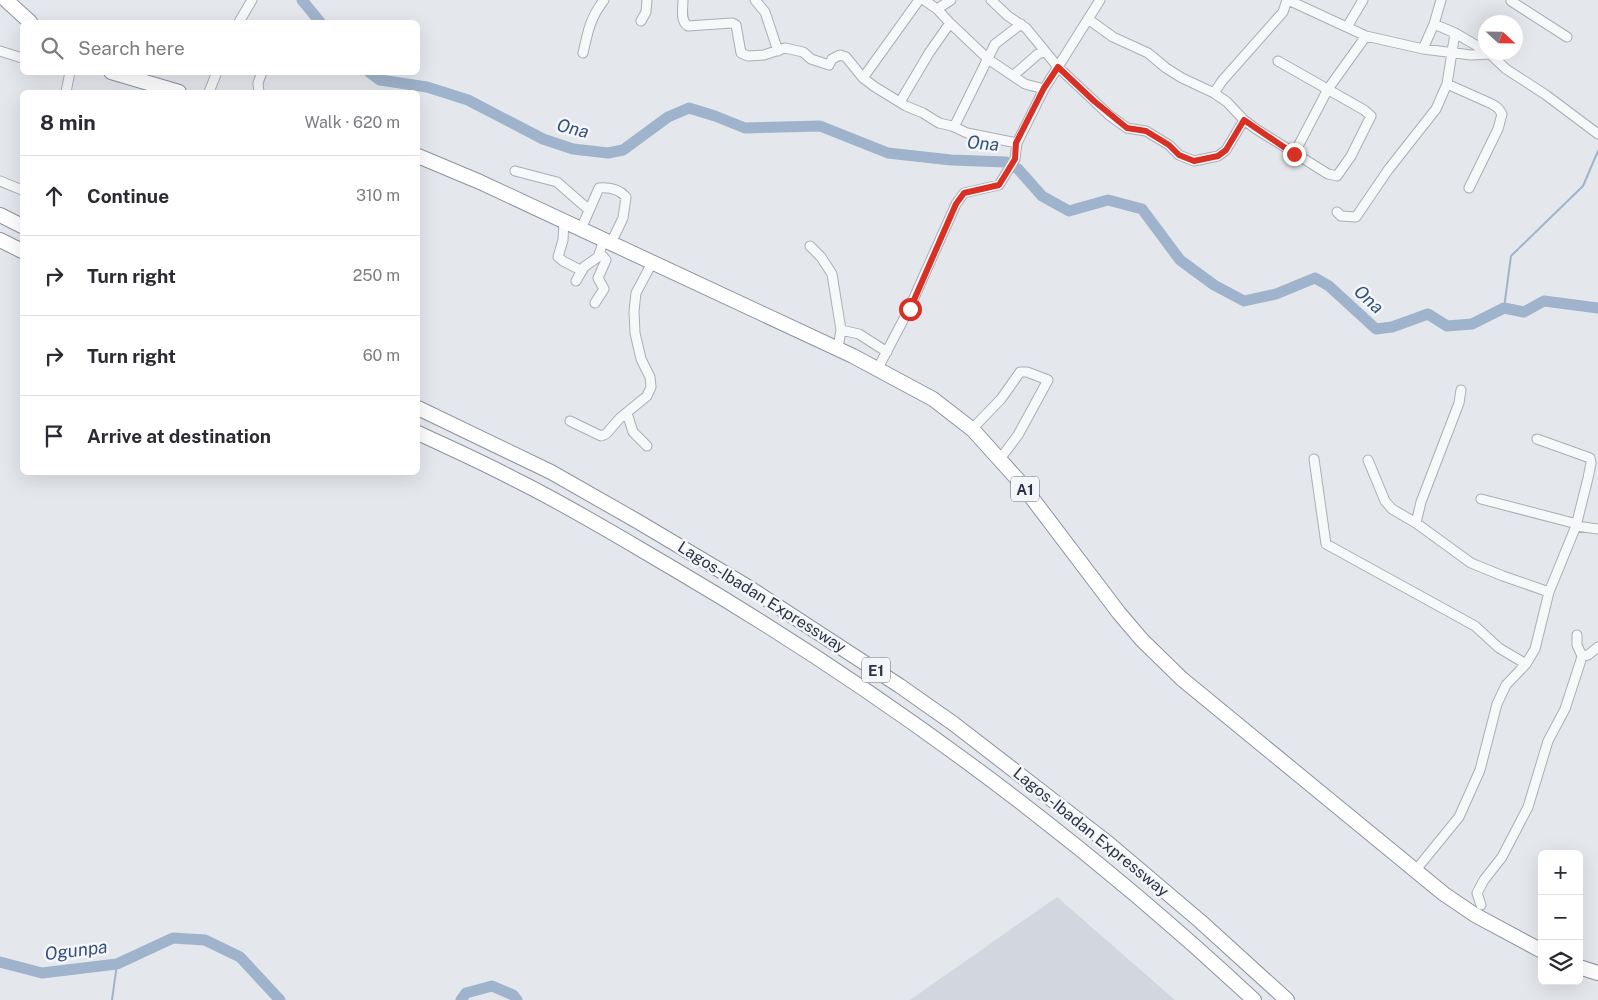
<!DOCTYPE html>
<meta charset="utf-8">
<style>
body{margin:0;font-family:"Public Sans",sans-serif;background:#f7f7f7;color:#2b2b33}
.controls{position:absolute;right:15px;bottom:15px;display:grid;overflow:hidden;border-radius:8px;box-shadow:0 5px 20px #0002}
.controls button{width:45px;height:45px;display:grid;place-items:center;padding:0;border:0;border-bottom:1px solid #e1e1e2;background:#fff;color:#2b2b33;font:25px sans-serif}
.compass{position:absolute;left:1478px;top:15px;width:45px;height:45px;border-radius:50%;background:#fff;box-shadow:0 5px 20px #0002;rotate:112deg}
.stop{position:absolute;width:15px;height:15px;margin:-11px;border:4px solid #d93025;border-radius:50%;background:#fff}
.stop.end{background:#d93025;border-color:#fff;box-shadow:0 1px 5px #0008}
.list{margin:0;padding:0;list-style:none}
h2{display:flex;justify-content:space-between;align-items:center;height:65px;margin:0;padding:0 20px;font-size:21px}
h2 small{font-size:16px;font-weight:400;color:#7c7c81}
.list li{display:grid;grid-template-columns:32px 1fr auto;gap:15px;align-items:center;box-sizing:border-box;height:80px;padding:0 20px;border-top:1px solid #e1e1e2}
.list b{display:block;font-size:19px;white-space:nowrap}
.list em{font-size:16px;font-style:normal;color:#7c7c81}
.icon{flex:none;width:28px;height:28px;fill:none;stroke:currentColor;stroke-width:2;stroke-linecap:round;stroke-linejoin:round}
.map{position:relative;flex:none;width:1598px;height:1000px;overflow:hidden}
.search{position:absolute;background:#fff;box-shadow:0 5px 20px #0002;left:20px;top:20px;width:400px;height:55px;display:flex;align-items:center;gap:12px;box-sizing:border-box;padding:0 18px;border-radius:8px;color:#7c7c81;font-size:19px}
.panel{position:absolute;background:#fff;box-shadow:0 5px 20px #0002;left:20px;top:90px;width:400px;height:385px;border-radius:8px}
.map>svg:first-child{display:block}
.built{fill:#d2d6de}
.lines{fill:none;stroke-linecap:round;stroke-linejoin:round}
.stream{stroke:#9fb4cc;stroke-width:2}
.river{stroke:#9fb4cc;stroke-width:11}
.minor-casing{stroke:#a9aeb7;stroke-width:11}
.highway-casing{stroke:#8b94a3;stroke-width:16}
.minor{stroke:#f7f8fa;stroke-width:9}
.highway{stroke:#fff;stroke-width:14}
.route{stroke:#d93025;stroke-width:6}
.labels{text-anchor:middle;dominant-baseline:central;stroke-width:5;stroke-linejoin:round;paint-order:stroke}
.shield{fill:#f4f6f9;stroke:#676e7b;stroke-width:1}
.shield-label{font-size:15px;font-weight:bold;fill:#2b3445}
.street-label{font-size:16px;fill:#2b3445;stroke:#f4f6f9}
.water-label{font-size:18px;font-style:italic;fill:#34527a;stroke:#f4f6f9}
</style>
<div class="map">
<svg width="1598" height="1000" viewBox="0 0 1598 1000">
<rect width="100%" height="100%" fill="#e4e7ec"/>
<path class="built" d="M 1057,897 L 1175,1000 L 910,1000 Z"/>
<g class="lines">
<path class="stream" d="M 1504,308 L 1511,256 L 1583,186 L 1598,151
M 112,1000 L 117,964"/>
<path class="river" d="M 302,0 L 320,22
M 369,72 L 380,80 L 427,87 L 468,100 L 543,139 L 573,149 L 608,153 L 623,150 L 668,117 L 689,108 L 715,116 L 745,128 L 820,126 L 888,153 L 951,160 L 1006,162 L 1018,169 L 1042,196 L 1069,211 L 1108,200 L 1142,209 L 1180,260 L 1214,285 L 1244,301 L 1276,294 L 1315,278 L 1329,286 L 1376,329 L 1392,327 L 1428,314 L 1447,326 L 1472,324 L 1504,308 L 1524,312 L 1544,301 L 1598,308
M 0,962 L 42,973 L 117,964 L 173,938 L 205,940 L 240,957 L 280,1000
M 461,1000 L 466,993 L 492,986 L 513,995 L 517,1000"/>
<defs>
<path id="minor" d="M 683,0 C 683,9 680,21 688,26 L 732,23 L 736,25 L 741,53 L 748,56 L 764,55 L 785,48 L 803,52 L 811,59 L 829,65 L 832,59 L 840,55 L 846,57 L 863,78 L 875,87 L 906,106 L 923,113 L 939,123 L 952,126 L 967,133 L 1017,143 L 1015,159 L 999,185 L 964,193 L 956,204 L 909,309 L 878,368
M 755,0 L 765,12 L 778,51
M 924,0 L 937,9 L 950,23 L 988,59 L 1025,84 L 1044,89 L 1100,0
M 991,0 L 1008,16 L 1026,28 L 1058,67 L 1109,115 L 1127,128 L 1146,131 L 1169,145 L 1179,155 L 1194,161 L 1218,156 L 1226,150 L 1244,120
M 1288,0 L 1366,36 L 1423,49 L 1471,55 L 1490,54
M 1511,1 L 1567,37
M 937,9 L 951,0
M 1088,19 L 1113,37 L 1148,53 L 1166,68 L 1182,78 L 1214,93 L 1227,102 L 1244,120 L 1256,129 L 1328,174 L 1337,176 L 1351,156 L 1371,116 L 1364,110 L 1278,61
M 641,21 L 646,12 L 647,0
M 239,22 L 252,0
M 1434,24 L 1455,33 L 1486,51
M 1347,27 L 1363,0
M 1423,49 L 1434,24 L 1441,0
M 0,51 L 22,58
M 1488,52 L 1506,69 L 1546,95 L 1598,134
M 583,53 C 588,31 590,18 604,0
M 1013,76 L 1038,54 L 1045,52
M 863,78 L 919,0
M 1447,84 L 1492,104 L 1498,108 L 1502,114 L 1498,129 L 1469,188
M 66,92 L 70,72
M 209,92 L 217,72
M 259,92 L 258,83 L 262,72
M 1214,93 L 1222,81 L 1283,12 L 1287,0
M 900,102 L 929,53 L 950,23
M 954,127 L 995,44 L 1021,24
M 1017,143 L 1044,89
M 1294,154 L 1328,89 L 1366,36
M 515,171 L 557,182 L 589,210
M 0,181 L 22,190
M 1337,212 L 1341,216 L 1356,217 L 1388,170 L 1436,109 L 1447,84 L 1455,33
M 564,221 L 563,240 L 558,257 L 563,261 L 582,271
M 581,229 L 599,188 C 609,187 619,189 626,197 L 623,218 L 611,243
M 810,246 L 821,257 L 832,274 L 841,330 L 838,348
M 576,281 L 584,267 L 598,257 L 604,240
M 595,303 L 604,289 L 598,278 L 606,260 L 600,253
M 841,330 L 859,334 L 887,352
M 627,413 L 633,432 L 647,446
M 570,421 L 601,436 L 606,434 L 620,418 L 647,396 L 651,387 L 650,377 L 641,359 L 635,333 L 634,311 L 636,293 L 653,261
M 972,429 L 1001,399 L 1020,372 L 1027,372 L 1048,380 L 1018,435 L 1000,459
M 1314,459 L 1326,544 L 1475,626 L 1499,648 L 1526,664
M 1368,460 L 1385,501 L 1392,509 L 1416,523 L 1471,563 L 1503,576 L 1549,592
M 1481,499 L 1577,524
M 1416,523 L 1421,502 L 1459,403 L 1461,390
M 1576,526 L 1598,529
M 1582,656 L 1588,655 L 1598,647
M 1415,871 L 1459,817 L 1480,770 L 1497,704 L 1506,685 L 1526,664 L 1535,649 L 1549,592 L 1576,526 L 1588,478 L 1591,463 L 1590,458 L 1537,439
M 1481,905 L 1477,893 L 1484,880 L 1502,857 L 1528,807 L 1548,741 L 1565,709 L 1581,660 L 1582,656 L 1577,645 L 1577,635"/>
<path id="highway" d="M 6,0 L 30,22
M 111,72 L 179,92
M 418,156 L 480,182 L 853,356 L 933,399 L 973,430 L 1019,481 L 1119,613 L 1142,640 L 1182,679 L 1444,894 L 1475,915 L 1542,951
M 0,215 L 22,226
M 0,240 L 22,251
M 418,408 L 551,472 L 637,521 L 748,587 L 900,686 L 954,724 L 1108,843 L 1200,921 L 1287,1000
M 418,433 C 450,448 482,462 514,479 C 569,506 621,538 674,569 C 882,691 1077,835 1254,1000
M 1579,967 L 1598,973"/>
</defs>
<use href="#minor" class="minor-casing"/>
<use href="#highway" class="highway-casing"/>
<use href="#minor" class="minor"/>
<use href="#highway" class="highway"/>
</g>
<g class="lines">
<path class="route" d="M 910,309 L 956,204 L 964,193 L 999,185 L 1015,159 L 1016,143 L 1044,88 L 1058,67 L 1094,101 L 1127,128 L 1146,131 L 1169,145 L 1179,155 L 1194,161 L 1218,156 L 1226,150 L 1244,120 L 1294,154"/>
</g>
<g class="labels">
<g class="shield">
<rect x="1011" y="476.5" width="28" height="25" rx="4"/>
<rect x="862" y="657.5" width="28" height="25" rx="4"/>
</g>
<g class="shield-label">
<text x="1025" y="489">A1</text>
<text x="876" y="670">E1</text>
</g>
<g class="street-label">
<text transform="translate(762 597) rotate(32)">Lagos-Ibadan Expressway</text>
<text transform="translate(1091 832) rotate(39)">Lagos-Ibadan Expressway</text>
</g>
<g class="water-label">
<text transform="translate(573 128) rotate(14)">Ona</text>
<text transform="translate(983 143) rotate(5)">Ona</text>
<text transform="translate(1369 299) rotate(42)">Ona</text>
<text transform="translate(76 950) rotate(-7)">Ogunpa</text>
</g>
</g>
</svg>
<div class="controls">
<button>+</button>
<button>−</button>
<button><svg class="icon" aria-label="layers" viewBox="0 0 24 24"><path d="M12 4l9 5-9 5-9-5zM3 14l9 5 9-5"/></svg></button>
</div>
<svg class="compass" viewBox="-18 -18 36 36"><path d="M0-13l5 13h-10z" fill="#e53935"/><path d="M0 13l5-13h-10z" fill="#7c7c81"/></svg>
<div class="stop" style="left:910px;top:309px"></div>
<div class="stop end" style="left:1294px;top:154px"></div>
<div class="search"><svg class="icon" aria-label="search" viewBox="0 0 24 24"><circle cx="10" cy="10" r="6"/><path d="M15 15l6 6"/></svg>Search here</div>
<section class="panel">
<h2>8 min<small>Walk · 620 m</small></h2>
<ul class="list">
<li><svg class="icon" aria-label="ahead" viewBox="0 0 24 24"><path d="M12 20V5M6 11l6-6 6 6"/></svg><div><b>Continue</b></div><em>310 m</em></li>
<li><svg class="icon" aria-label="right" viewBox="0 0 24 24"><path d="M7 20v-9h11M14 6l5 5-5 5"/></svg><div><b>Turn right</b></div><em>250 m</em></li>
<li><svg class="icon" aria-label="right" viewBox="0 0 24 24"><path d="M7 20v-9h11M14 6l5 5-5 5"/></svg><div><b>Turn right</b></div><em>60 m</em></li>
<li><svg class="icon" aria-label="arrive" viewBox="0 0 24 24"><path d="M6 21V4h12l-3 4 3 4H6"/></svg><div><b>Arrive at destination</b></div></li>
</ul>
</section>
</div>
